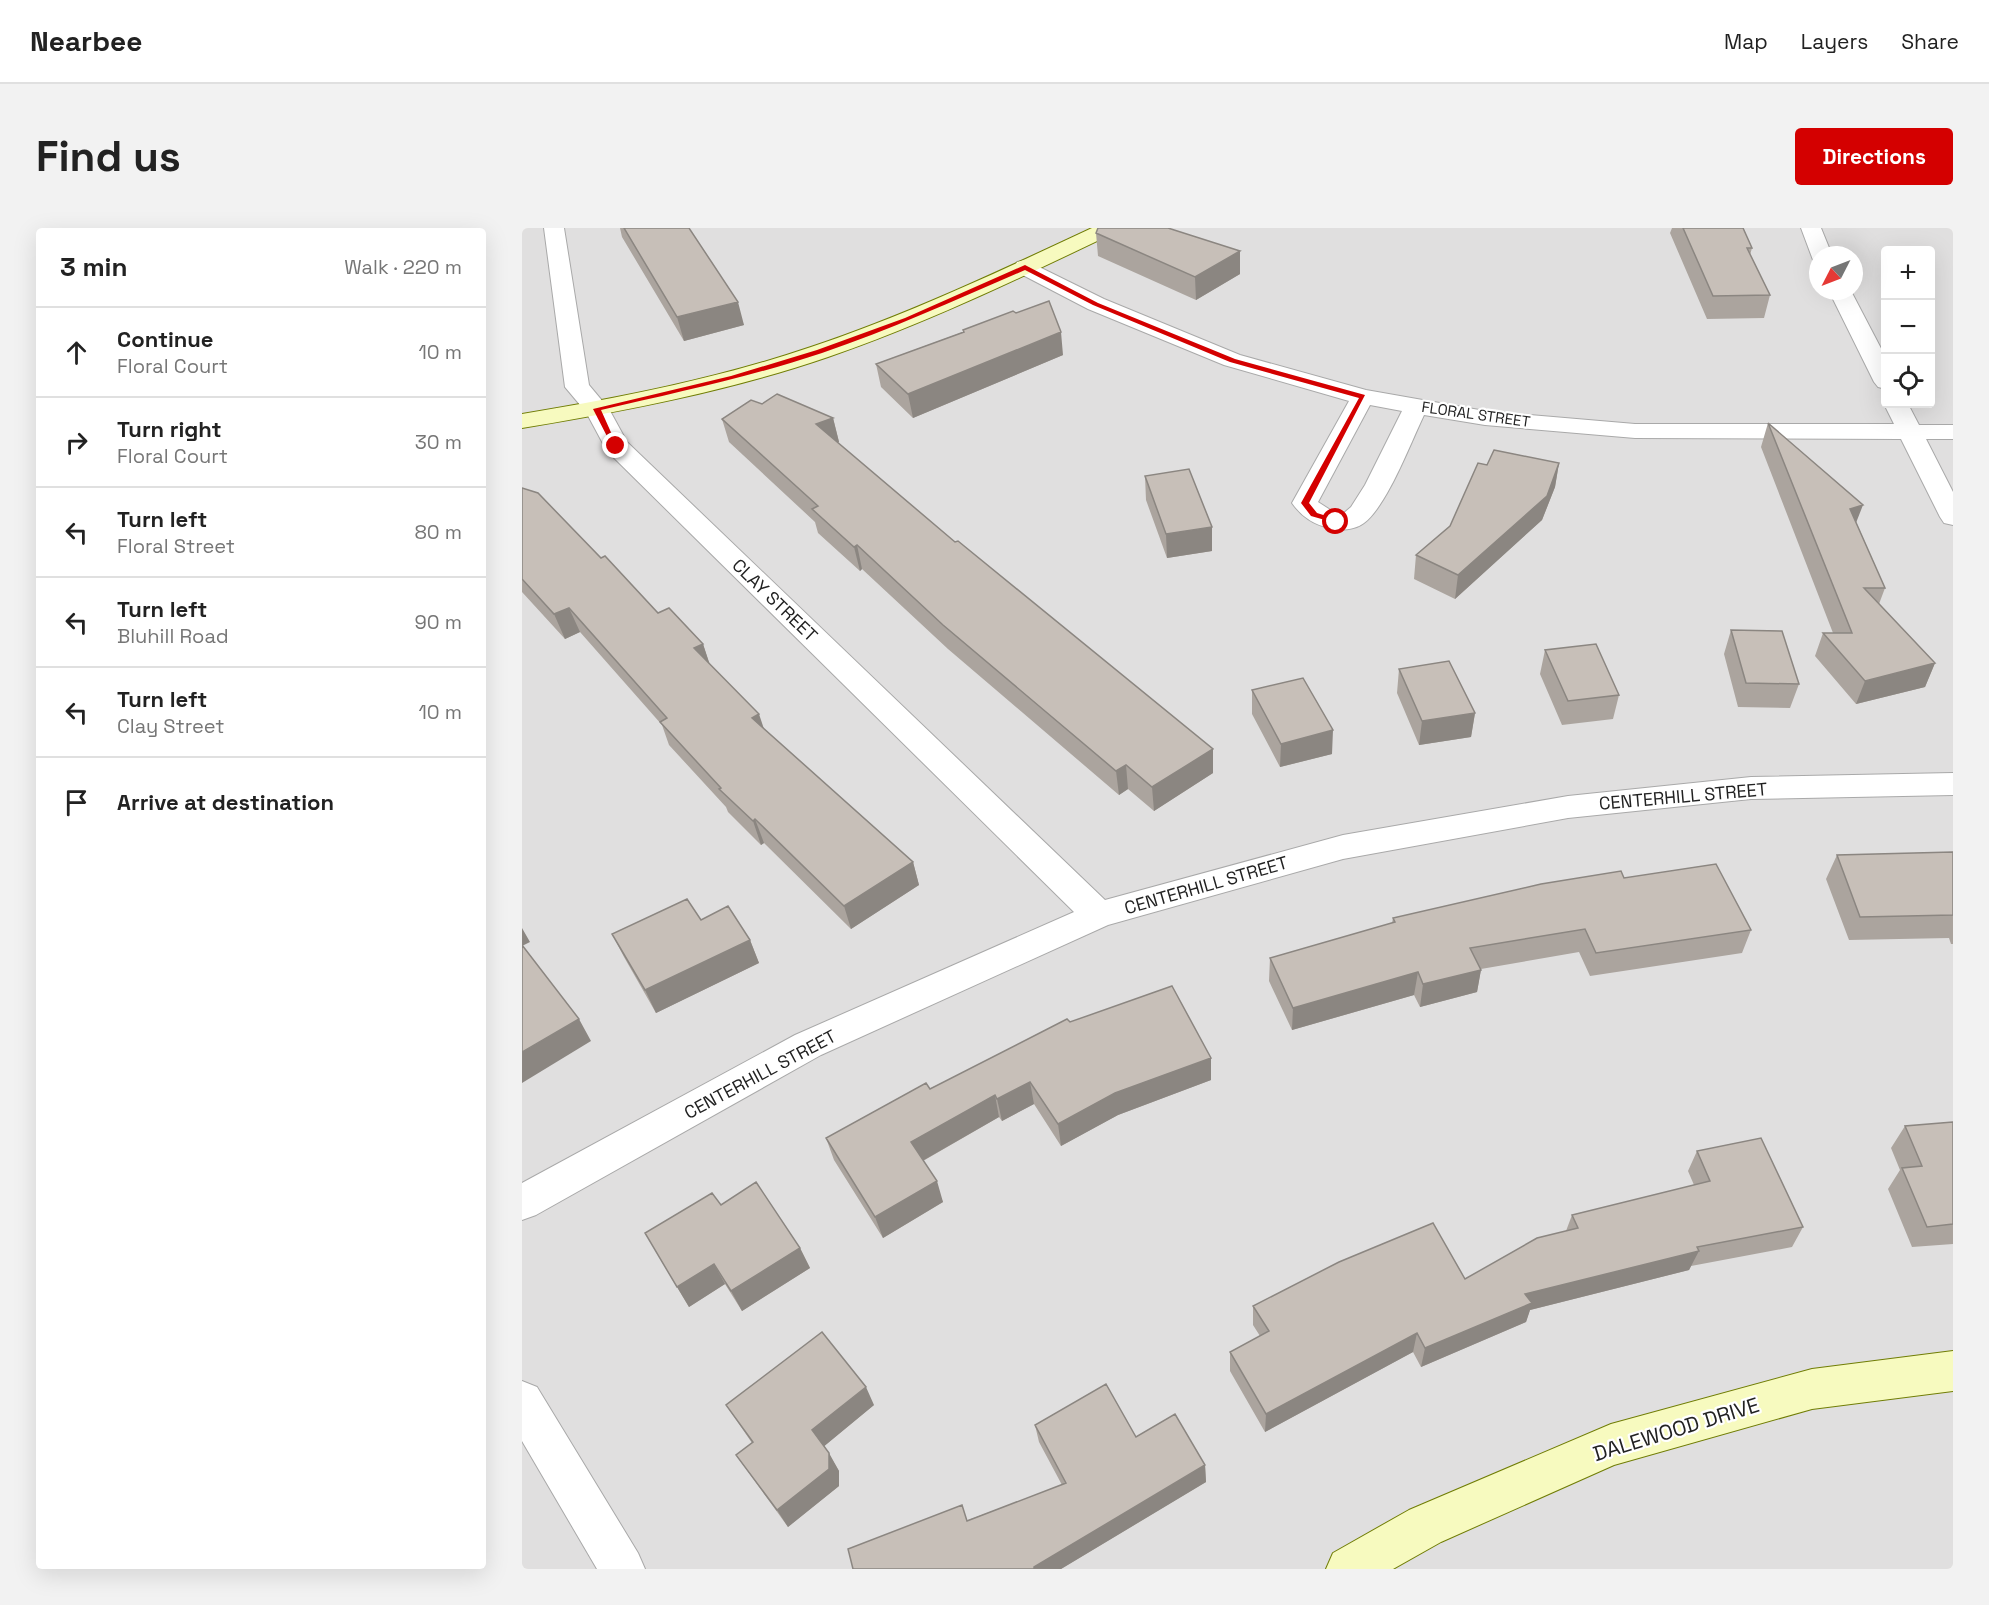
<!DOCTYPE html>
<meta charset="utf-8">
<style>
body{margin:0;font-family:"Space Grotesk",sans-serif;background:#f2f2f2;color:#222}
.controls{position:absolute;right:18px;top:18px;display:grid;overflow:hidden;border-radius:6px;box-shadow:0 6px 24px #0002}
.controls button{width:54px;height:54px;display:grid;place-items:center;padding:0;border:0;border-bottom:2px solid #e0e0e0;background:#fff;color:#222;font:30px sans-serif}
.compass{position:absolute;left:1287px;top:18px;width:54px;height:54px;border-radius:50%;background:#fff;box-shadow:0 6px 24px #0002;rotate:228deg}
.stop{position:absolute;width:18px;height:18px;margin:-14px;border:4px solid #d40000;border-radius:50%;background:#fff}
.stop.end{background:#d40000;border-color:#fff;box-shadow:0 2px 6px #0008}
.list{margin:0;padding:0;list-style:none}
h2{display:flex;justify-content:space-between;align-items:center;height:78px;margin:0;padding:0 24px;font-size:26px}
h2 small{font-size:20px;font-weight:400;color:#767676}
.list li{display:grid;grid-template-columns:39px 1fr auto;gap:18px;align-items:center;box-sizing:border-box;height:90px;padding:0 24px;border-top:2px solid #e0e0e0}
.list b{display:block;font-size:22px;white-space:nowrap}
.list p{margin:0;font-size:20px;white-space:nowrap;color:#767676}
.list em{font-size:20px;font-style:normal;color:#767676}
.icon{flex:none;width:33px;height:33px;fill:none;stroke:currentColor;stroke-width:2;stroke-linecap:round;stroke-linejoin:round}
.map{position:relative;flex:none;width:1431px;height:1341px;overflow:hidden;border-radius:6px}
header{display:flex;align-items:center;gap:36px;box-sizing:border-box;height:84px;padding:0 30px;background:#fff;border-bottom:2px solid #e0e0e0}
header strong{font-size:28px}
nav{display:flex;gap:33px;margin-inline-start:auto;font-size:21px}
.intro{display:flex;align-items:center;justify-content:space-between;box-sizing:border-box;height:144px;padding:0 36px}
h1{margin:0;font-size:42px}
.button{padding:15px 27px;border-radius:6px;background:#d40000;color:#fff;font-size:21px;font-weight:700}
main{display:flex;gap:36px;padding:0 36px}
aside{flex:1;background:#fff;border-radius:6px;box-shadow:0 6px 24px #0002}
.map>svg:first-child{display:block}
.residential{fill:#e0dfdf;fill-rule:evenodd}
.lines{fill:none;stroke-linecap:round;stroke-linejoin:round}
.street-casing{stroke:#a9a9a9;stroke-width:2}
.secondary-casing{stroke:#707d05;stroke-width:2}
.street{fill:#fff;fill-rule:evenodd}
.secondary{fill:#f7fabf;fill-rule:evenodd}
.wall{fill:#aba49e}
.shaded-wall{fill:#8b8681}
.building{fill:#c7bfb8;stroke:#8b8681;stroke-width:1.5}
.route{fill:#d40000}
.labels{text-anchor:middle;dominant-baseline:central;stroke-width:4.5;stroke-linejoin:round;paint-order:stroke}
.far-street-label{font-size:15px;fill:#222;stroke:#fff}
.street-label{font-size:18px;fill:#222;stroke:#fff}
.near-street-label{font-size:21px;fill:#222;stroke:#fff}
</style>
<header>
<strong>Nearbee</strong>
<nav><a>Map</a><a>Layers</a><a>Share</a></nav>
</header>
<div class="intro"><h1>Find us</h1><a class="button">Directions</a></div>
<main>
<aside>
<h2>3 min<small>Walk · 220 m</small></h2>
<ul class="list">
<li><svg class="icon" aria-label="ahead" viewBox="0 0 24 24"><path d="M12 20V5M6 11l6-6 6 6"/></svg><div><b>Continue</b><p>Floral Court</p></div><em>10 m</em></li>
<li><svg class="icon" aria-label="right" viewBox="0 0 24 24"><path d="M7 20v-9h11M14 6l5 5-5 5"/></svg><div><b>Turn right</b><p>Floral Court</p></div><em>30 m</em></li>
<li><svg class="icon" aria-label="left" viewBox="0 0 24 24"><path d="M17 20v-9H6M10 6l-5 5 5 5"/></svg><div><b>Turn left</b><p>Floral Street</p></div><em>80 m</em></li>
<li><svg class="icon" aria-label="left" viewBox="0 0 24 24"><path d="M17 20v-9H6M10 6l-5 5 5 5"/></svg><div><b>Turn left</b><p>Bluhill Road</p></div><em>90 m</em></li>
<li><svg class="icon" aria-label="left" viewBox="0 0 24 24"><path d="M17 20v-9H6M10 6l-5 5 5 5"/></svg><div><b>Turn left</b><p>Clay Street</p></div><em>10 m</em></li>
<li><svg class="icon" aria-label="arrive" viewBox="0 0 24 24"><path d="M6 21V4h12l-3 4 3 4H6"/></svg><div><b>Arrive at destination</b></div></li>
</ul>
</aside>
<div class="map">
<svg width="1431" height="1341" viewBox="0 0 1431 1341">
<rect width="100%" height="100%" fill="#f2efe9"/>
<path class="residential" d="M 0,0 L 1431,0 L 1431,1341 L 0,1341 ZM 1364,22 L 1408,22 L 1408,176 L 1364,176 ZM 1296,27 L 1332,27 L 1332,63 L 1296,63 Z"/>
<g class="lines">
<defs>
<path id="street" d="M 22,0 L 42,0 L 67,157 L 87,181 L 105,214 L 583,672 L 821,607 L 1046,568 L 1229,549 L 1431,545 L 1431,567 L 1229,571 L 1046,590 L 821,631 L 586,697 L 299,827 L 14,987 L 0,992 L 0,955 L 273,807 L 552,684 L 85,223 L 64,184 L 43,159 Z
M 1279,0 L 1299,0 L 1310,27 L 1296,27 L 1296,33 L 1291,32 Z
M 503,32 L 582,71 L 718,127 L 844,162 L 963,183 L 1113,196 L 1372,196 L 1362,176 L 1364,174 L 1386,176 L 1397,197 L 1431,197 L 1431,211 L 1404,211 L 1431,264 L 1431,297 L 1422,295 L 1418,289 L 1379,211 L 1113,210 L 963,197 L 902,187 C 889,214 865,278 842,295 C 833,302 818,303 807,300 C 791,296 780,289 770,275 L 827,173 L 702,137 L 566,81 L 495,44 L 492,39 L 495,34 ZM 848,177 L 880,183 L 843,257 L 829,279 L 822,285 L 813,285 L 796,274 Z
M 1307,63 L 1329,63 L 1364,130 L 1364,161 L 1356,159 L 1352,154 Z
M 0,1153 L 15,1159 L 116,1325 L 123,1341 L 75,1341 L 0,1213 Z"/>
<path id="secondary" d="M 570,0 L 597,0 L 594,4 C 500,49 405,95 306,129 C 207,163 103,183 0,200 L 0,186 C 97,170 195,151 289,119 C 385,87 478,43 570,0 Z
M 1431,1123 L 1431,1163 L 1290,1181 L 1092,1237 L 919,1314 L 871,1341 L 804,1341 L 811,1325 L 887,1282 L 1089,1196 L 1290,1141 Z"/>
</defs>
<use href="#street" class="street-casing"/>
<use href="#secondary" class="secondary-casing"/>
<use href="#street" class="street"/>
<use href="#secondary" class="secondary"/>
</g>
<path class="wall" d="M 98,0 L 167,0 L 222,97 L 162,113 L 100,9 Z
M 1150,0 L 1221,0 L 1230,20 L 1228,27 L 1248,67 L 1242,90 L 1185,91 L 1148,5 Z
M 574,5 L 718,46 L 674,72 L 576,28 Z
M 441,102 L 541,127 L 391,190 L 359,159 L 354,136 L 441,104 Z
M 240,176 L 311,190 L 317,214 L 315,214 L 433,314 L 691,521 L 691,545 L 632,583 L 606,561 L 597,567 L 426,421 L 340,341 L 338,343 L 296,305 L 293,294 L 207,214 L 200,191 Z
M 1246,195 L 1334,294 L 1363,360 L 1357,376 L 1413,435 L 1403,459 L 1334,476 L 1293,428 L 1301,405 L 1311,405 L 1239,219 Z
M 1037,235 L 1033,259 L 1020,292 L 933,371 L 892,351 L 894,327 L 928,298 L 965,237 Z
M 623,248 L 690,299 L 690,323 L 645,330 L 624,272 Z
M 0,260 L 79,330 L 136,385 L 181,416 L 187,435 L 242,501 L 391,634 L 397,657 L 329,701 L 242,615 L 239,617 L 206,584 L 204,579 L 147,517 L 140,497 L 58,404 L 43,411 L 0,364 Z
M 1209,402 L 1277,456 L 1268,480 L 1216,479 L 1202,426 Z
M 1023,422 L 1097,467 L 1091,491 L 1040,497 L 1018,446 Z
M 877,441 L 953,485 L 949,509 L 897,517 L 875,465 Z
M 730,462 L 810,526 L 758,539 L 730,486 Z
M 1431,624 L 1431,716 L 1429,716 L 1427,710 L 1327,712 L 1304,651 L 1315,627 Z
M 1102,650 L 1229,702 L 1220,725 L 1068,748 L 1057,724 L 959,741 L 955,764 L 898,779 L 892,767 L 770,802 L 747,753 L 748,730 L 870,695 L 871,690 Z
M 90,706 L 228,712 L 237,735 L 134,785 L 102,729 Z
M 548,794 L 689,852 L 596,887 L 539,918 L 512,876 L 480,893 L 477,889 L 401,933 L 421,974 L 361,1010 L 312,932 L 304,910 Z
M 1431,894 L 1431,1016 L 1390,1019 L 1366,961 L 1378,942 L 1369,920 L 1383,898 Z
M 1175,923 L 1281,999 L 1270,1019 L 1169,1038 L 1167,1042 L 1008,1082 L 1004,1094 L 899,1139 L 891,1124 L 743,1204 L 708,1143 L 708,1124 L 738,1108 L 731,1097 L 731,1078 L 943,1051 L 1044,1003 L 1050,987 L 1172,957 L 1166,943 Z
M 199,977 L 278,1020 L 288,1040 L 220,1083 L 203,1056 L 167,1079 L 155,1059 Z
M 204,1177 L 352,1177 L 302,1218 L 317,1243 L 317,1258 L 266,1299 L 214,1227 L 230,1215 Z
M 513,1197 L 614,1209 L 683,1237 L 684,1254 L 539,1341 L 331,1341 L 446,1292 L 540,1257 L 517,1214 Z"/>
<path class="shaded-wall" d="M 718,23 L 718,46 L 674,72 L 673,49 Z
M 216,74 L 222,97 L 162,113 L 155,89 Z
M 539,104 L 541,127 L 391,190 L 386,166 Z
M 311,190 L 317,214 L 300,220 L 294,196 Z
M 1037,235 L 1033,259 L 1020,292 L 933,371 L 936,347 Z
M 1341,277 L 1332,300 L 1328,281 Z
M 690,299 L 690,323 L 645,330 L 644,306 Z
M 335,317 L 340,341 L 338,343 L 332,319 Z
M 47,380 L 58,404 L 43,411 L 32,386 Z
M 181,416 L 189,440 L 172,420 Z
M 1413,435 L 1403,459 L 1334,476 L 1343,453 Z
M 953,485 L 949,509 L 897,517 L 900,493 Z
M 237,486 L 245,510 L 230,490 Z
M 811,502 L 810,526 L 758,539 L 759,516 Z
M 691,521 L 691,545 L 632,583 L 630,559 Z
M 604,537 L 606,561 L 597,567 L 594,543 Z
M 233,591 L 242,615 L 239,617 L 231,593 Z
M 391,634 L 397,657 L 329,701 L 322,678 Z
M 0,700 L 8,714 L 0,718 Z
M 228,712 L 237,735 L 134,785 L 123,762 Z
M 959,742 L 955,764 L 898,779 L 901,756 Z
M 896,744 L 892,767 L 770,802 L 771,780 Z
M 57,791 L 69,813 L 0,855 L 0,824 Z
M 689,830 L 689,852 L 596,887 L 539,918 L 536,896 L 593,865 Z
M 508,854 L 512,876 L 480,893 L 475,871 Z
M 473,867 L 477,889 L 395,936 L 389,914 Z
M 415,953 L 421,974 L 361,1010 L 353,989 Z
M 278,1020 L 288,1040 L 220,1083 L 209,1063 Z
M 1177,1023 L 1167,1042 L 1008,1082 L 1004,1094 L 899,1139 L 903,1120 L 1003,1066 Z
M 192,1036 L 203,1056 L 167,1079 L 155,1059 Z
M 895,1105 L 891,1124 L 743,1204 L 744,1186 Z
M 344,1159 L 352,1177 L 300,1220 L 290,1202 Z
M 307,1225 L 317,1243 L 317,1258 L 266,1299 L 255,1282 Z
M 683,1237 L 684,1254 L 539,1341 L 512,1341 L 512,1339 Z"/>
<path class="building" d="M 102,0 L 167,0 L 216,74 L 155,89 Z
M 576,0 L 646,0 L 718,23 L 673,49 L 574,5 Z
M 1161,0 L 1221,0 L 1230,20 L 1225,20 L 1248,67 L 1191,68 Z
M 527,73 L 539,104 L 386,166 L 354,136 L 442,104 L 441,102 L 491,83 L 494,85 Z
M 255,166 L 311,190 L 294,196 L 433,314 L 436,313 L 691,521 L 630,559 L 604,537 L 594,543 L 421,397 L 335,317 L 332,319 L 290,281 L 296,278 L 200,191 L 229,172 L 240,176 Z
M 1246,195 L 1341,277 L 1328,281 L 1363,360 L 1342,360 L 1413,435 L 1343,453 L 1301,405 L 1330,405 Z
M 972,222 L 1037,235 L 1025,268 L 936,347 L 894,327 L 928,298 L 956,235 L 965,237 Z
M 667,241 L 690,299 L 644,306 L 623,248 Z
M 0,260 L 16,265 L 79,330 L 83,328 L 136,385 L 147,380 L 181,416 L 172,420 L 237,486 L 230,490 L 391,634 L 322,678 L 233,591 L 231,593 L 197,561 L 199,560 L 138,494 L 145,490 L 47,380 L 32,386 L 0,351 Z
M 1209,402 L 1260,403 L 1277,456 L 1224,455 Z
M 1074,416 L 1097,467 L 1046,473 L 1023,422 Z
M 927,433 L 953,485 L 900,493 L 877,441 Z
M 781,450 L 811,502 L 759,516 L 730,462 Z
M 1431,624 L 1431,687 L 1338,689 L 1315,627 Z
M 1194,636 L 1229,702 L 1074,725 L 1063,701 L 948,720 L 959,742 L 901,756 L 896,744 L 771,780 L 748,730 L 873,694 L 871,690 L 1019,656 L 1099,643 L 1102,650 Z
M 165,671 L 179,692 L 206,678 L 228,712 L 123,762 L 90,706 Z
M 0,717 L 57,791 L 0,824 Z
M 650,758 L 689,830 L 593,865 L 536,896 L 508,854 L 475,871 L 473,867 L 389,914 L 415,953 L 353,989 L 304,910 L 404,855 L 408,861 L 545,791 L 548,794 Z
M 1431,894 L 1431,996 L 1405,999 L 1380,940 L 1400,938 L 1383,898 Z
M 1239,910 L 1281,999 L 1175,1019 L 1177,1023 L 1003,1066 L 1010,1075 L 903,1120 L 895,1105 L 744,1186 L 708,1124 L 747,1103 L 731,1078 L 817,1034 L 911,995 L 943,1051 L 1015,1010 L 1056,1000 L 1050,987 L 1188,953 L 1175,923 Z
M 234,954 L 278,1020 L 209,1063 L 192,1036 L 155,1059 L 123,1005 L 190,965 L 199,977 Z
M 300,1104 L 344,1159 L 290,1202 L 307,1225 L 307,1241 L 255,1282 L 214,1227 L 231,1214 L 204,1177 Z
M 584,1156 L 614,1209 L 653,1186 L 683,1237 L 512,1339 L 512,1341 L 331,1341 L 326,1321 L 440,1277 L 445,1293 L 544,1255 L 513,1197 Z"/>
<path class="route" d="M 503,37 L 576,75 L 713,131 L 843,167 L 787,275 L 795,285 L 817,292 L 817,296 L 789,288 L 779,275 L 837,170 L 708,134 L 571,77 L 503,42 C 436,71 370,101 300,125 C 228,149 153,165 79,182 L 96,220 L 90,218 L 71,181 L 209,148 L 295,122 L 383,90 Z"/>
<g class="labels">
<g class="far-street-label">
<text transform="translate(954 186) rotate(8)">FLORAL STREET</text>
</g>
<g class="street-label">
<text transform="translate(253 372) rotate(44)">CLAY STREET</text>
<text transform="translate(1161 568) rotate(-5)">CENTERHILL STREET</text>
<text transform="translate(684 657) rotate(-16)">CENTERHILL STREET</text>
<text transform="translate(238 846) rotate(-28)">CENTERHILL STREET</text>
</g>
<g class="near-street-label">
<text transform="translate(1154 1201) rotate(-17)">DALEWOOD DRIVE</text>
</g>
</g>
</svg>
<div class="controls">
<button>+</button>
<button>−</button>
<button><svg class="icon" aria-label="locate" viewBox="0 0 24 24"><circle cx="12" cy="12" r="6"/><path d="M12 2v4M12 18v4M2 12h4M18 12h4"/></svg></button>
</div>
<svg class="compass" viewBox="-18 -18 36 36"><path d="M0-13l5 13h-10z" fill="#e53935"/><path d="M0 13l5-13h-10z" fill="#767676"/></svg>
<div class="stop" style="left:814px;top:294px"></div>
<div class="stop end" style="left:94px;top:218px"></div>
</div>
</main>
